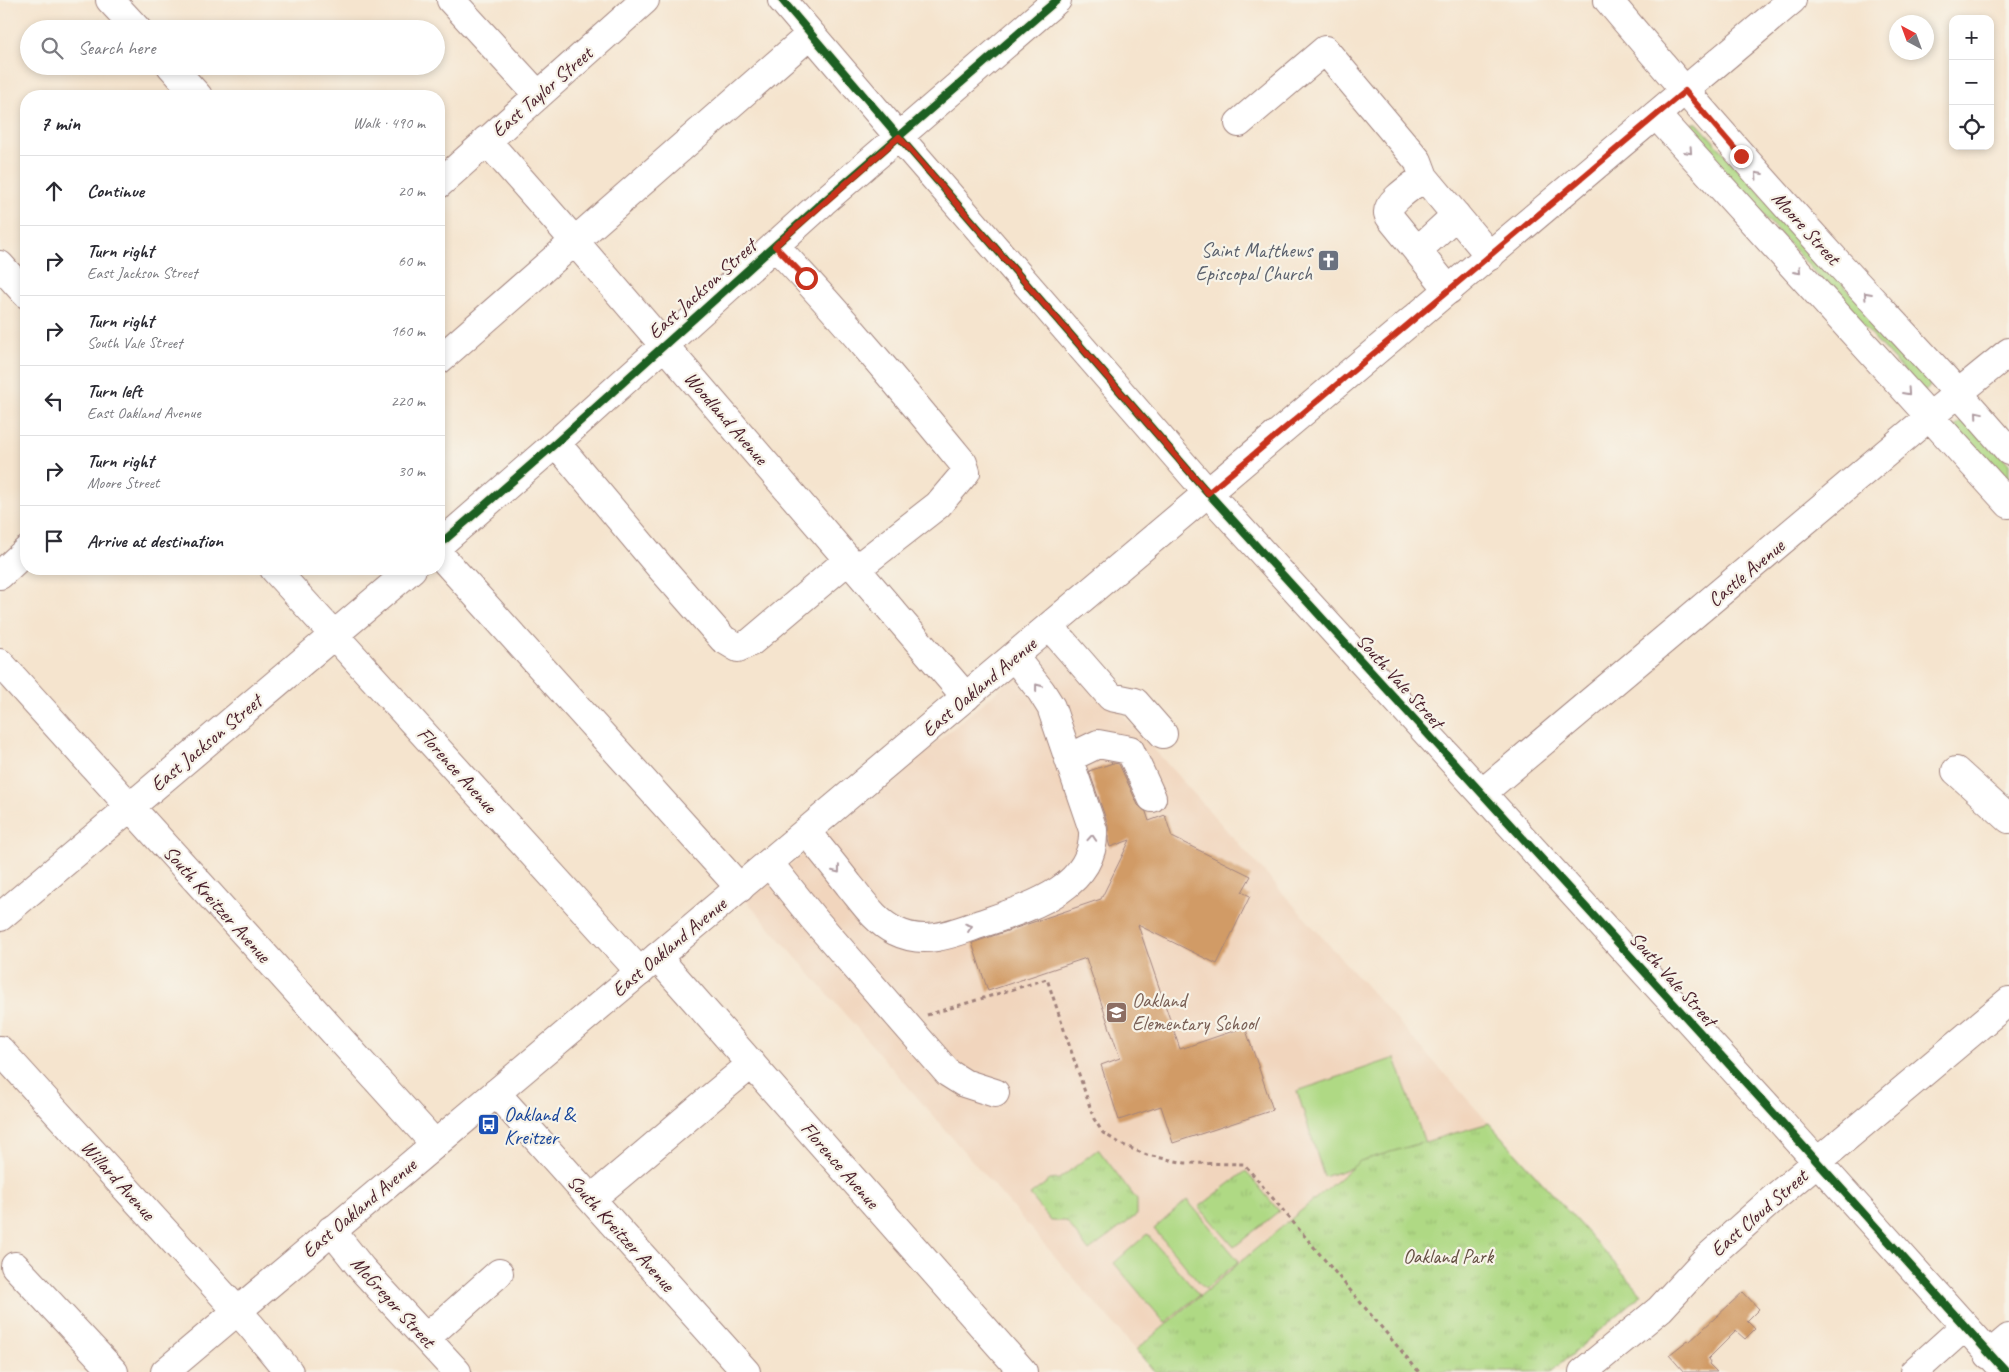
<!DOCTYPE html>
<meta charset="utf-8">
<style>
body{margin:0;font-family:Caveat,sans-serif;background:#f7f7f7;color:#2b2b33}
.controls{position:absolute;right:15px;top:15px;display:grid;overflow:hidden;border-radius:10px;box-shadow:0 2px 8px #0003}
.controls button{width:45px;height:45px;display:grid;place-items:center;padding:0;border:0;border-bottom:1px solid #e1e1e2;background:#fff;color:#2b2b33;font:25px sans-serif}
.compass{position:absolute;left:1889px;top:15px;width:45px;height:45px;border-radius:50%;background:#fff;box-shadow:0 2px 8px #0003;rotate:319deg}
.stop{position:absolute;width:15px;height:15px;margin:-11px;border:4px solid #c8321e;border-radius:50%;background:#fff}
.stop.end{background:#c8321e;border-color:#fff;box-shadow:0 1px 5px #0008}
.list{margin:0;padding:0;list-style:none}
h2{display:flex;justify-content:space-between;align-items:center;height:65px;margin:0;padding:0 20px;font-size:21px}
h2 small{font-size:16px;font-weight:400;color:#7c7c81}
.list li{display:grid;grid-template-columns:32px 1fr auto;gap:15px;align-items:center;box-sizing:border-box;height:70px;padding:0 20px;border-top:1px solid #e1e1e2}
.list b{display:block;font-size:19px;white-space:nowrap}
.list p{margin:0;font-size:16px;white-space:nowrap;color:#7c7c81}
.list em{font-size:16px;font-style:normal;color:#7c7c81}
.icon{flex:none;width:28px;height:28px;fill:none;stroke:currentColor;stroke-width:2;stroke-linecap:round;stroke-linejoin:round}
.map{position:relative;flex:none;width:2009px;height:1372px;overflow:hidden}
.search{position:absolute;background:#fff;box-shadow:0 2px 8px #0003;left:20px;top:20px;width:425px;height:55px;display:flex;align-items:center;gap:12px;box-sizing:border-box;padding:0 18px;border-radius:28px;color:#7c7c81;font-size:19px}
.panel{position:absolute;background:#fff;box-shadow:0 2px 8px #0003;left:20px;top:90px;width:425px;height:485px;border-radius:20px}
.map>svg:first-child{display:block}
.built{fill:#f1d5bd}
.grass{fill:#afd984;stroke:#7c7c58}
.park{fill:url(#park-tufts);stroke:#7c7c58}
.building{fill:#d19b66}
.lines{fill:none;stroke-linecap:round;stroke-linejoin:round}
.minor-casing{stroke:#a0827c;stroke-width:30}
.major-casing{stroke:#a0827c;stroke-width:30}
.path{stroke:#a0827c;stroke-width:3;stroke-dasharray:4 4;stroke-linecap:butt}
.minor{stroke:#fff;stroke-width:28}
.major{stroke:#fff;stroke-width:28}
.cycleway-casing{stroke:#f7f3e8;stroke-width:11}
.cycleway{stroke:#1b5e20;stroke-width:8}
.oneway{stroke:#ae9aa0}
.route{stroke:#c8321e;stroke-width:6}
.labels{text-anchor:middle;dominant-baseline:central;stroke-width:4.5;stroke-linejoin:round;paint-order:stroke}
.street-label{font-size:20px;fill:#4a1f2b;stroke:#f7f3e8}
.worship-label{font-size:20px;fill:#5b616d;stroke:#f7f3e8;text-anchor:end}
.education-label{font-size:20px;fill:#785e54;stroke:#f7f3e8;text-anchor:start}
.transit-label{font-size:20px;fill:#164399;stroke:#f7f3e8;text-anchor:start}
.park-label{font-size:20px;fill:#634e41;stroke:#f7f3e8}
</style>
<div class="map">
<svg width="2009" height="1372" viewBox="0 0 2009 1372">
<defs>
<pattern id="park-tufts" width="24" height="20" patternUnits="userSpaceOnUse" patternTransform="scale(1.25)"><rect width="24" height="20" fill="#afd984"/><path d="M3 7l-1-3M5 7V3M7 7l1-3M15 17l-1-3M17 17v-4M19 17l1-3" fill="none" stroke="#98ba72"/></pattern>
</defs>
<rect width="100%" height="100%" fill="#f7f3e8"/>
<filter id="ink" filterUnits="userSpaceOnUse"><feTurbulence type="fractalNoise" baseFrequency=".02" numOctaves="2"/><feDisplacementMap in="SourceGraphic" scale="10" xChannelSelector="R" yChannelSelector="G"/><feConvolveMatrix kernelMatrix="1 2 1 2 8 2 1 2 1" color-interpolation-filters="sRGB"/></filter>
<filter id="wash" filterUnits="userSpaceOnUse"><feTurbulence type="fractalNoise" baseFrequency=".0096" numOctaves="4" result="noise"/><feDisplacementMap in="SourceGraphic" scale="20" xChannelSelector="R" yChannelSelector="G"/><feGaussianBlur stdDeviation="1.12" result="paint"/><feColorMatrix in="noise" values="0 0 0 0 0 0 0 0 0 0 0 0 0 0 0 0 0 1.4 0 .05"/><feComposite in="paint" operator="in"/></filter>
<g filter="url(#wash)">
<rect width="100%" height="100%" fill="#f5e4ce"/>
<path class="built" d="M 1057,641 L 1642,1294 L 1551,1372 L 1155,1372 L 747,901 Z"/>
<path class="grass" d="M 1693,123 L 1697,123 L 1930,380 C 1931,386 1929,389 1923,392 L 1685,129 Z
M 1965,420 L 1972,424 L 2009,464 L 2009,494 L 1955,427 L 1959,422 Z
M 1395,1058 L 1425,1143 L 1324,1177 L 1297,1091 Z
M 1187,1200 L 1239,1261 L 1205,1289 L 1154,1229 Z
M 1147,1234 L 1199,1295 L 1165,1323 L 1114,1263 Z"/>
<path class="park" d="M 1489,1123 L 1642,1294 L 1551,1372 L 1155,1372 L 1136,1350 L 1360,1161 Z
M 1098,1149 L 1137,1200 L 1137,1215 L 1089,1251 L 1066,1221 L 1051,1221 L 1030,1195 L 1050,1180 L 1059,1179 Z
M 1246,1171 L 1279,1211 L 1234,1247 L 1199,1207 Z"/>
<g id="blocks">
<path class="building" d="M 1113,763 L 1119,764 L 1138,805 L 1146,812 L 1149,821 L 1165,815 L 1172,837 L 1251,876 L 1242,892 L 1250,896 L 1217,964 L 1138,925 L 1180,1049 L 1245,1027 L 1273,1110 L 1173,1143 L 1161,1106 L 1119,1120 L 1101,1065 L 1120,1058 L 1086,958 L 988,991 L 972,943 L 1101,899 L 1130,840 L 1110,847 L 1108,840 L 1108,825 L 1089,771 Z
M 1743,1292 L 1759,1309 L 1747,1321 L 1755,1329 L 1745,1339 L 1736,1331 L 1708,1359 L 1710,1362 L 1709,1364 L 1717,1372 L 1684,1372 L 1669,1355 L 1688,1340 L 1689,1342 Z"/>
</g>
</g>
<g filter="url(#ink)">
<use href="#blocks" fill-opacity="0" stroke="#a0827c" stroke-width="1"/>
<g class="lines">
<defs>
<path id="minor" d="M 110,0 L 137,29
M 451,0 L 538,95
M 782,0 L 899,137 L 1208,493 L 1777,1117 L 2006,1372
M 1608,0 C 1683,90 1760,177 1839,264 C 1896,326 1955,387 2009,451
M 171,66 L 198,96
M 1656,115 L 2009,504
M 1239,123 L 1325,50 L 1418,161 L 1424,177
M 486,140 L 558,222 L 966,697
M 439,184 L 645,0
M 775,246 C 841,315 902,389 963,463 L 966,472 L 938,505 L 856,569
M 1417,251 L 1456,215
M 0,265 L 26,294
M 1449,290 L 1392,220 C 1390,217 1388,215 1388,213 C 1386,202 1417,183 1424,177 L 1490,256
M 439,360 L 811,34
M 556,443 L 660,567 L 723,639 L 738,648 L 751,642 L 848,560
M 439,545 L 556,443 L 823,202 L 1057,0
M 439,554 L 740,888
M 274,569 L 640,972
M 0,575 L 26,551
M 1050,627 L 1111,697 L 1135,702 L 1163,734
M 0,663 L 435,1144
M 1069,758 L 1098,744 L 1130,750 L 1152,798
M 1956,771 L 2009,819
M 1482,793 L 1929,417 L 2009,352
M 806,832 C 821,849 835,867 849,885 C 863,902 875,921 895,931 C 927,947 955,932 986,922 C 1030,907 1096,887 1093,830 L 1051,707 L 1041,691 L 1014,657
M 769,863 L 813,918 L 948,1073 L 964,1083 L 995,1093
M 0,917 L 412,569
M 657,957 L 1023,1372
M 0,1050 L 251,1326 L 289,1372
M 496,1093 L 746,1372
M 591,1199 C 645,1155 697,1108 752,1064
M 331,1230 L 362,1269 L 457,1372
M 15,1266 L 114,1372
M 426,1338 L 499,1273
M 1989,1355 L 2009,1338
M 1583,1372 L 1660,1309 L 1708,1257 L 1773,1199 L 2009,1001
M 1914,1372 L 1964,1327"/>
<path id="major" d="M 165,1372 L 1792,0"/>
</defs>
<use href="#minor" class="minor-casing"/>
<use href="#major" class="major-casing"/>
<path class="path" d="M 927,1015 L 1047,979 L 1094,1119 L 1103,1133 L 1123,1145 L 1147,1155 L 1185,1163 L 1244,1164 L 1419,1372"/>
<use href="#minor" class="minor"/>
<use href="#major" class="major"/>
<defs>
<path id="cycleway" d="M 782,0 L 899,137 L 1208,493 L 1777,1117 L 2006,1372
M 439,545 L 556,443 L 823,202 L 1057,0"/>
</defs>
<use href="#cycleway" class="cycleway-casing"/>
<use href="#cycleway" class="cycleway"/>
</g>
<defs><path id="oneway-chevron" d="M-2-3.5L2.5 0L-2 3.5" fill="none" stroke-width="1.6" stroke-linecap="round" stroke-linejoin="round" transform="scale(1.25)"/></defs>
<g class="oneway">
<use href="#oneway-chevron" transform="translate(1689 151) rotate(48)"/>
<use href="#oneway-chevron" transform="translate(1758 175) rotate(-132)"/>
<use href="#oneway-chevron" transform="translate(1798 271) rotate(48)"/>
<use href="#oneway-chevron" transform="translate(1867 295) rotate(-132)"/>
<use href="#oneway-chevron" transform="translate(1907 392) rotate(48)"/>
<use href="#oneway-chevron" transform="translate(1978 414) rotate(-130)"/>
<use href="#oneway-chevron" transform="translate(1038 687) rotate(-128)"/>
<use href="#oneway-chevron" transform="translate(1092 838) rotate(-86)"/>
<use href="#oneway-chevron" transform="translate(837 870) rotate(52)"/>
<use href="#oneway-chevron" transform="translate(969 927) rotate(-19)"/>
</g>
</g>
<g class="lines" filter="url(#ink)">
<path class="route" d="M 806,278 L 775,246 L 899,137 L 1208,493 L 1685,91 L 1741,156"/>
</g>
<defs>
<symbol id="church-square" viewBox="-11 -11 22 22"><rect x="-9" y="-9" width="18" height="18" rx="4" fill="#6b7280" stroke="#f7f3e8"/><path d="M-1.2-6h2.4v3.5h3.3v2.4h-3.3V6h-2.4V-.1h-3.3v-2.4h3.3Z" fill="#fff"/></symbol>
<symbol id="school-square" viewBox="-11 -11 22 22"><rect x="-9" y="-9" width="18" height="18" rx="4" fill="#8d6e63" stroke="#f7f3e8"/><path d="M0-5L7-2L0 1L-7-2ZM-4 1L0 2.5L4 1V4Q0 6-4 4Z" fill="#fff"/></symbol>
<symbol id="bus-square" viewBox="-11 -11 22 22"><rect x="-9" y="-9" width="18" height="18" rx="4" fill="#1a4fb4" stroke="#f7f3e8"/><path d="M-5-6H5V4H4V6H2V4H-2V6H-4V4H-5ZM-3.5-4V0h7V-4ZM-3.5 1.2v1.5H-2V1.2ZM2 1.2v1.5H3.5V1.2Z" fill="#fff"/></symbol>
</defs>
<g fill-rule="evenodd">
<use href="#church-square" x="1316" y="248" width="25" height="25"/>
<use href="#school-square" x="1104" y="1000" width="25" height="25"/>
<use href="#bus-square" x="476" y="1112" width="25" height="25"/>
</g>
<g class="labels">
<g class="street-label">
<text transform="translate(542 92) rotate(-41)">East Taylor Street</text>
<text transform="translate(1806 228) rotate(48)">Moore Street</text>
<text transform="translate(702 289) rotate(-42)">East Jackson Street</text>
<text transform="translate(726 418) rotate(49)">Woodland Avenue</text>
<text transform="translate(1746 573) rotate(-40)">Castle Avenue</text>
<text transform="translate(1400 681) rotate(48)">South Vale Street</text>
<text transform="translate(979 687) rotate(-40)">East Oakland Avenue</text>
<text transform="translate(206 743) rotate(-40)">East Jackson Street</text>
<text transform="translate(457 770) rotate(48)">Florence Avenue</text>
<text transform="translate(217 904) rotate(48)">South Kreitzer Avenue</text>
<text transform="translate(669 947) rotate(-40)">East Oakland Avenue</text>
<text transform="translate(1673 979) rotate(48)">South Vale Street</text>
<text transform="translate(840 1165) rotate(49)">Florence Avenue</text>
<text transform="translate(118 1180) rotate(48)">Willard Avenue</text>
<text transform="translate(359 1208) rotate(-40)">East Oakland Avenue</text>
<text transform="translate(1759 1213) rotate(-41)">East Cloud Street</text>
<text transform="translate(621 1233) rotate(48)">South Kreitzer Avenue</text>
<text transform="translate(393 1302) rotate(48)">McGregor Street</text>
</g>
<g class="worship-label">
<text x="1312" y="250">Saint Matthews<tspan x="1312" dy="23">Episcopal Church</tspan></text>
</g>
<g class="education-label">
<text x="1132" y="1000">Oakland<tspan x="1132" dy="23">Elementary School</tspan></text>
</g>
<g class="transit-label">
<text x="504" y="1114">Oakland &amp;<tspan x="504" dy="23">Kreitzer</tspan></text>
</g>
<g class="park-label">
<text x="1448" y="1256">Oakland Park</text>
</g>
</g>
</svg>
<div class="controls">
<button>+</button>
<button>−</button>
<button><svg class="icon" aria-label="locate" viewBox="0 0 24 24"><circle cx="12" cy="12" r="6"/><path d="M12 2v4M12 18v4M2 12h4M18 12h4"/></svg></button>
</div>
<svg class="compass" viewBox="-18 -18 36 36"><path d="M0-13l5 13h-10z" fill="#e53935"/><path d="M0 13l5-13h-10z" fill="#7c7c81"/></svg>
<div class="stop" style="left:806px;top:278px"></div>
<div class="stop end" style="left:1741px;top:156px"></div>
<div class="search"><svg class="icon" aria-label="search" viewBox="0 0 24 24"><circle cx="10" cy="10" r="6"/><path d="M15 15l6 6"/></svg>Search here</div>
<section class="panel">
<h2>7 min<small>Walk · 490 m</small></h2>
<ul class="list">
<li><svg class="icon" aria-label="ahead" viewBox="0 0 24 24"><path d="M12 20V5M6 11l6-6 6 6"/></svg><div><b>Continue</b></div><em>20 m</em></li>
<li><svg class="icon" aria-label="right" viewBox="0 0 24 24"><path d="M7 20v-9h11M14 6l5 5-5 5"/></svg><div><b>Turn right</b><p>East Jackson Street</p></div><em>60 m</em></li>
<li><svg class="icon" aria-label="right" viewBox="0 0 24 24"><path d="M7 20v-9h11M14 6l5 5-5 5"/></svg><div><b>Turn right</b><p>South Vale Street</p></div><em>160 m</em></li>
<li><svg class="icon" aria-label="left" viewBox="0 0 24 24"><path d="M17 20v-9H6M10 6l-5 5 5 5"/></svg><div><b>Turn left</b><p>East Oakland Avenue</p></div><em>220 m</em></li>
<li><svg class="icon" aria-label="right" viewBox="0 0 24 24"><path d="M7 20v-9h11M14 6l5 5-5 5"/></svg><div><b>Turn right</b><p>Moore Street</p></div><em>30 m</em></li>
<li><svg class="icon" aria-label="arrive" viewBox="0 0 24 24"><path d="M6 21V4h12l-3 4 3 4H6"/></svg><div><b>Arrive at destination</b></div></li>
</ul>
</section>
</div>
